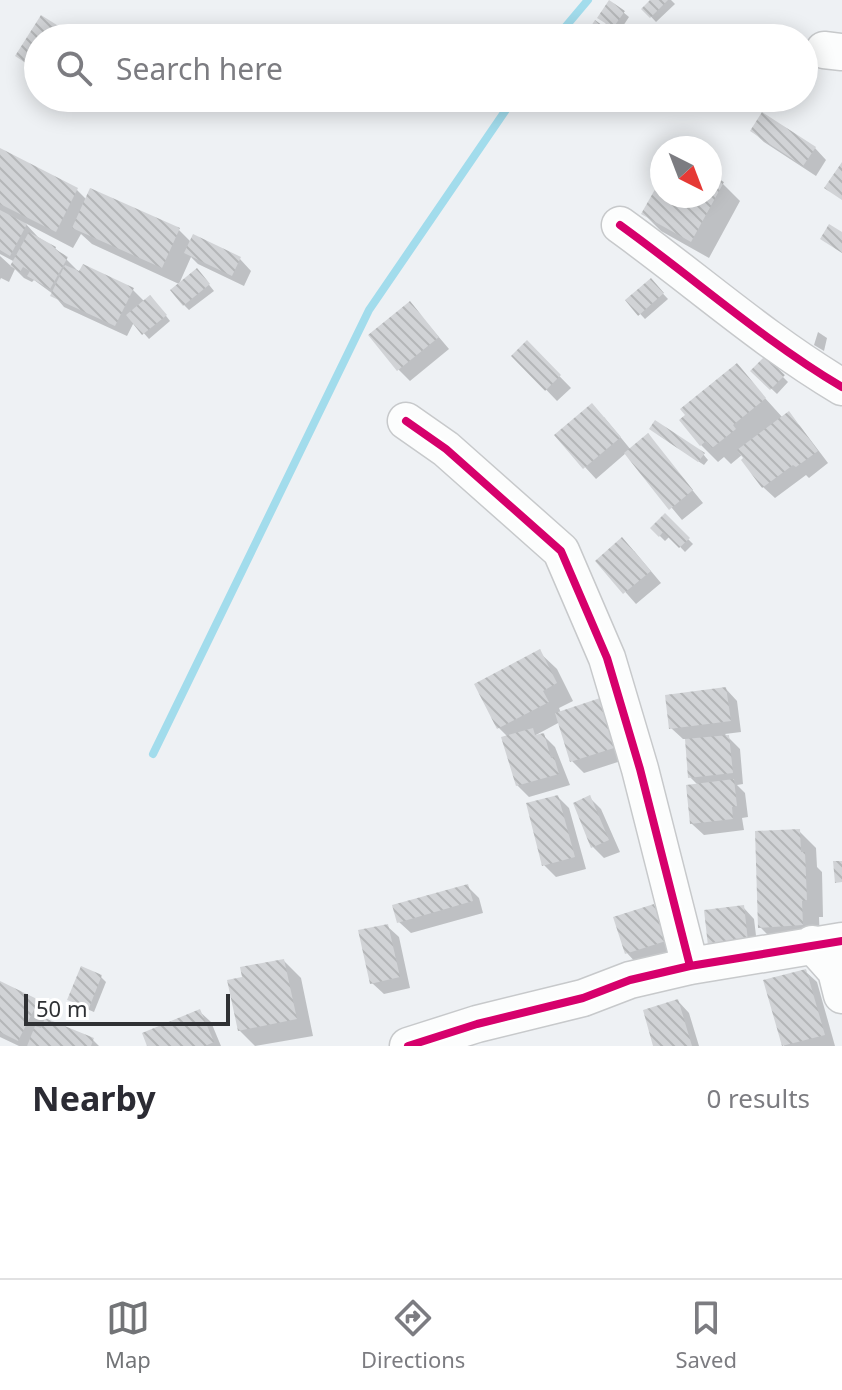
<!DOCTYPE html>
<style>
body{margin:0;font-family:"Noto Sans",sans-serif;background:#f7f7f7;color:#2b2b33}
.compass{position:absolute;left:650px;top:136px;width:72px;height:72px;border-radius:50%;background:#fff;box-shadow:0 4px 20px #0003;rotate:138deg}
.scale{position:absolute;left:24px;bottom:20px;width:206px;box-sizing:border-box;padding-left:8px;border:4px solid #2f3134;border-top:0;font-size:22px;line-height:28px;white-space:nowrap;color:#2f3134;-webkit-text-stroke:6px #fff;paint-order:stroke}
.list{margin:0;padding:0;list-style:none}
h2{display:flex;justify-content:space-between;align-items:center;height:104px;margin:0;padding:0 32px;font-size:34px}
h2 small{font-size:26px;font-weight:400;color:#7c7c81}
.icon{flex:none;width:44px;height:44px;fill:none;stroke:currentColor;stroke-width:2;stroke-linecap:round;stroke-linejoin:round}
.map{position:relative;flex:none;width:842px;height:1046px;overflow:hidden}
.search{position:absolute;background:#fff;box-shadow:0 4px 20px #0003;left:24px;right:24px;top:24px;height:88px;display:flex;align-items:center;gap:20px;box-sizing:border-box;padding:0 28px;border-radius:44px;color:#7c7c81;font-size:30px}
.sheet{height:232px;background:#fff}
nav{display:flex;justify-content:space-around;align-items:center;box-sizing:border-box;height:112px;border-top:2px solid #e1e1e2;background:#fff;font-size:22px;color:#7c7c81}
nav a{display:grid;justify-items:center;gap:4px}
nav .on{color:#727477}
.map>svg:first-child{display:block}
.shadow{fill:#0003}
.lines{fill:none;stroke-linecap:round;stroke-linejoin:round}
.stream{stroke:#a2dcec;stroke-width:8}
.building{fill:url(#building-back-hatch)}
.minor-casing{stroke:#c7c9cb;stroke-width:39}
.minor{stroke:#fcfdfd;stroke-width:36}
.cycleway-casing{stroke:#fff;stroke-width:13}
.cycleway{stroke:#d6006c;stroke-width:8}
</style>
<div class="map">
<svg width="842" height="1046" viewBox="0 0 842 1046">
<defs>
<pattern id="building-back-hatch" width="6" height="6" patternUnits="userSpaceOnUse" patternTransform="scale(2)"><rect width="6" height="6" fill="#d1d3d6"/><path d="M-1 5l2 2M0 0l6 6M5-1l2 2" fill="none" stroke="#b4b6b8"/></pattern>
</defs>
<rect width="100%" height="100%" fill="#eef1f4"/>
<path class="shadow" d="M 653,0 L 671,0 L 675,4 L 656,22 L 644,9 Z
M 623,12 L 629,17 L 619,32 L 605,23 Z
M 42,18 L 71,38 L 38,38 L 38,73 L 17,56 Z
M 752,131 L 815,148 L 826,160 L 816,176 L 764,142 Z
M 0,151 L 77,190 L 87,200 L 179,230 L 192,243 L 240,259 L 251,271 L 244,286 L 198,264 L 191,257 L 179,284 L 92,244 L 81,234 L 73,248 L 25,223 L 38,237 L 55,248 L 80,273 L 133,290 L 145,302 L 156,303 L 170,321 L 149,339 L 134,322 L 127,336 L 64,307 L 53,294 L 34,280 L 32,282 L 24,278 L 15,269 L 9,282 L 1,278 L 0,280 L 0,256 L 12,267 L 15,262 L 0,254 Z
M 710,176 L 723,184 L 740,201 L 709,258 L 661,231 L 644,214 L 662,182 L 662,196 L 710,196 Z
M 202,276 L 214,291 L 189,310 L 184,305 Z
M 651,281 L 668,299 L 645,319 L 628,301 Z
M 410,303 L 449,349 L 410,381 L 398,369 Z
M 818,332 L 827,338 L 824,351 L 814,345 Z
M 527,343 L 571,388 L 557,401 L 514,356 Z
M 765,359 L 788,382 L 777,394 L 753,371 Z
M 736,366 L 783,418 L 789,414 L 800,426 L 828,463 L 809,478 L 806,475 L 775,498 L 763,487 L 743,454 L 731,464 L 724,457 L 718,462 L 701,445 Z
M 604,417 L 631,450 L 648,436 L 703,503 L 682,520 L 626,453 L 596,479 L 585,467 Z
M 657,434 L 703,454 L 708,460 L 704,465 Z
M 665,516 L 693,544 L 685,552 L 670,536 L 665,541 L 652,528 Z
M 634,551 L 661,583 L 636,604 L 598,561 Z
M 539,652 L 557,669 L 573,701 L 559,708 L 561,713 L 600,700 L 611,712 L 624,760 L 584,773 L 572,761 L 560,722 L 534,736 L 543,735 L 555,747 L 570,785 L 529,797 L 517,785 L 508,737 L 499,728 L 476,685 Z
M 726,689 L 737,701 L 741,732 L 725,734 L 740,749 L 743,784 L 737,785 L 745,793 L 748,817 L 742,818 L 744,830 L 704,835 L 692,824 L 699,786 L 690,777 L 687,739 L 683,739 L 671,728 Z
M 558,797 L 569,808 L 586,869 L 556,877 L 544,865 Z
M 590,798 L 601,809 L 620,852 L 604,858 L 593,847 Z
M 799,831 L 816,848 L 817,867 L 822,872 L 823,917 L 819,917 L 820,942 L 777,944 L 760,927 Z
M 467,886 L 479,898 L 483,913 L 411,933 L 399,922 Z
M 654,906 L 665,917 L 677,953 L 638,965 L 627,953 Z
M 743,907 L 754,919 L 758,952 L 722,957 Z
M 387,926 L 399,937 L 410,988 L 384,994 L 372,983 Z
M 284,961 L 301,978 L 313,1036 L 255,1046 L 239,1030 L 244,978 Z
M 805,971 L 817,982 L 835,1046 L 784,1046 L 766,982 Z
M 101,977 L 106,982 L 94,1012 L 75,1004 L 70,999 Z
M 0,983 L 37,1001 L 49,1013 L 45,1020 L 93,1040 L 99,1046 L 19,1046 L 0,1037 Z
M 678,1001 L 689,1013 L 699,1046 L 655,1046 Z
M 199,1011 L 211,1022 L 221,1046 L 149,1046 Z"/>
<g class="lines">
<path class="stream" d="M 556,38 L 588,0
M 153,754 L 369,310 L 514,98"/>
</g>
<path class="building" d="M 609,0 L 625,11 L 613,28 L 597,18 Z
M 650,0 L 668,0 L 650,18 L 641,9 Z
M 41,15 L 68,32 L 65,38 L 38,38 L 38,71 L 15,56 Z
M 595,20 L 610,31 L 605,38 L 583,38 Z
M 762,112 L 816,147 L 803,166 L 750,131 Z
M 0,148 L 78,188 L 56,232 L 0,204 Z
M 842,162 L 842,200 L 824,188 Z
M 710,174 L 724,182 L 691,242 L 641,214 L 662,177 L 662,196 L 710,196 Z
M 90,188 L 180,228 L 162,268 L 72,228 Z
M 0,210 L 27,224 L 10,256 L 0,250 Z
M 829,224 L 842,232 L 842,253 L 820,239 Z
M 29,232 L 56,247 L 55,249 L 68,257 L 50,289 L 27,276 L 30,271 L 23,267 L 20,272 L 10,266 Z
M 193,234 L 241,257 L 232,276 L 184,253 Z
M 83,264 L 134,288 L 115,326 L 50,296 L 65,265 L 79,271 Z
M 197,268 L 210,284 L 183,306 L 170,290 Z
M 651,278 L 664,293 L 638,316 L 625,300 Z
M 150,295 L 167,315 L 142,335 L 126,315 Z
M 410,301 L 439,337 L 397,371 L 368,335 Z
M 527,340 L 561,375 L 545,391 L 511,356 Z
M 765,356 L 785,375 L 770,390 L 750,371 Z
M 737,363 L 766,398 L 733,425 L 736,429 L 712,448 L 706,441 L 700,446 L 679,420 L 685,415 L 680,409 Z
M 592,403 L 621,437 L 583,469 L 554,435 Z
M 789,411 L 818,451 L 796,467 L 793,465 L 762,488 L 741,460 L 743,458 L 737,450 Z
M 655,420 L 705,453 L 698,462 L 649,429 Z
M 648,433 L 693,490 L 669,510 L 624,453 Z
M 665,513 L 690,538 L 679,548 L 663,532 L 659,537 L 650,528 Z
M 622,537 L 651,571 L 623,594 L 595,561 Z
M 540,649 L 557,683 L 543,691 L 549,702 L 497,729 L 474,684 Z
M 726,687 L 731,721 L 669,729 L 665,695 Z
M 600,698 L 614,748 L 570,762 L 555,713 Z
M 533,728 L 535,735 L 544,733 L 551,758 L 554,757 L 559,774 L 516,786 L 501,737 Z
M 729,735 L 733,773 L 688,778 L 685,739 Z
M 734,779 L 737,806 L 732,807 L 733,819 L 690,824 L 686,785 Z
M 558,795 L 575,857 L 542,866 L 526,803 Z
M 590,795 L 609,840 L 591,848 L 573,803 Z
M 800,829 L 801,852 L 805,852 L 807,900 L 802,901 L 803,925 L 758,928 L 755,831 Z
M 833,861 L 842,861 L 842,882 L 835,883 Z
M 468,884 L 473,901 L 397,923 L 392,905 Z
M 654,904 L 666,941 L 625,954 L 613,917 Z
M 744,905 L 748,941 L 708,946 L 704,910 Z
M 388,924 L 400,977 L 370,984 L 358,930 Z
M 284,959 L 297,1019 L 238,1031 L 227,980 L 242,977 L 240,967 Z
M 81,966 L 102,975 L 89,1008 L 67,1000 Z
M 806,969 L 825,1035 L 782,1046 L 763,980 Z
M 0,981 L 39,1000 L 18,1041 L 0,1032 Z
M 678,999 L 692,1046 L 653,1046 L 643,1010 Z
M 200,1009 L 214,1042 L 205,1046 L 147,1046 L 142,1033 Z
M 45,1018 L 94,1038 L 91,1046 L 27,1046 L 35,1026 L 41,1028 Z"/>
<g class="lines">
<defs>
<path id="minor" d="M 824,50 L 842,52
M 620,225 C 695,279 763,340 842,387
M 406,421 L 446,449 L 561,551 L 607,658 L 640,769 L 690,966
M 812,944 L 836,971 L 842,995
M 408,1046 L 477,1024 L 583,998 L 630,980 L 690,966 L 842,941"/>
</defs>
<use href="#minor" class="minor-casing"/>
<use href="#minor" class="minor"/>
<defs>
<path id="cycleway" d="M 620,225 C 695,279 763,340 842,387
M 406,421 L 446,449 L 561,551 L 607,658 L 640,769 L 690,966
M 408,1046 L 477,1024 L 583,998 L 630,980 L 690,966 L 842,941"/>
</defs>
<use href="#cycleway" class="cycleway-casing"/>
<use href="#cycleway" class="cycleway"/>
</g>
</svg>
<svg class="compass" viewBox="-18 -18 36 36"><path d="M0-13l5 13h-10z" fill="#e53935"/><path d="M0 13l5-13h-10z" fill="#7c7c81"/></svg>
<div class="scale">50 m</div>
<div class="search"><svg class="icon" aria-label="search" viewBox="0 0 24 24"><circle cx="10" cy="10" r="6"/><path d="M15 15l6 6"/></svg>Search here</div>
</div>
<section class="sheet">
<h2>Nearby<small>0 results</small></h2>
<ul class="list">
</ul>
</section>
<nav>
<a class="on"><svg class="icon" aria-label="map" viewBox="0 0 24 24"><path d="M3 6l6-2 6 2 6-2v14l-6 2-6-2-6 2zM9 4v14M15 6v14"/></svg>Map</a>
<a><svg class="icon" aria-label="directions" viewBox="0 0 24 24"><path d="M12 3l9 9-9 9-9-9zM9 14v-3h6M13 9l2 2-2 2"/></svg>Directions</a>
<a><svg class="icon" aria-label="saved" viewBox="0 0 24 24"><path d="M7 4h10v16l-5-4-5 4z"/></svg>Saved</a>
</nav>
